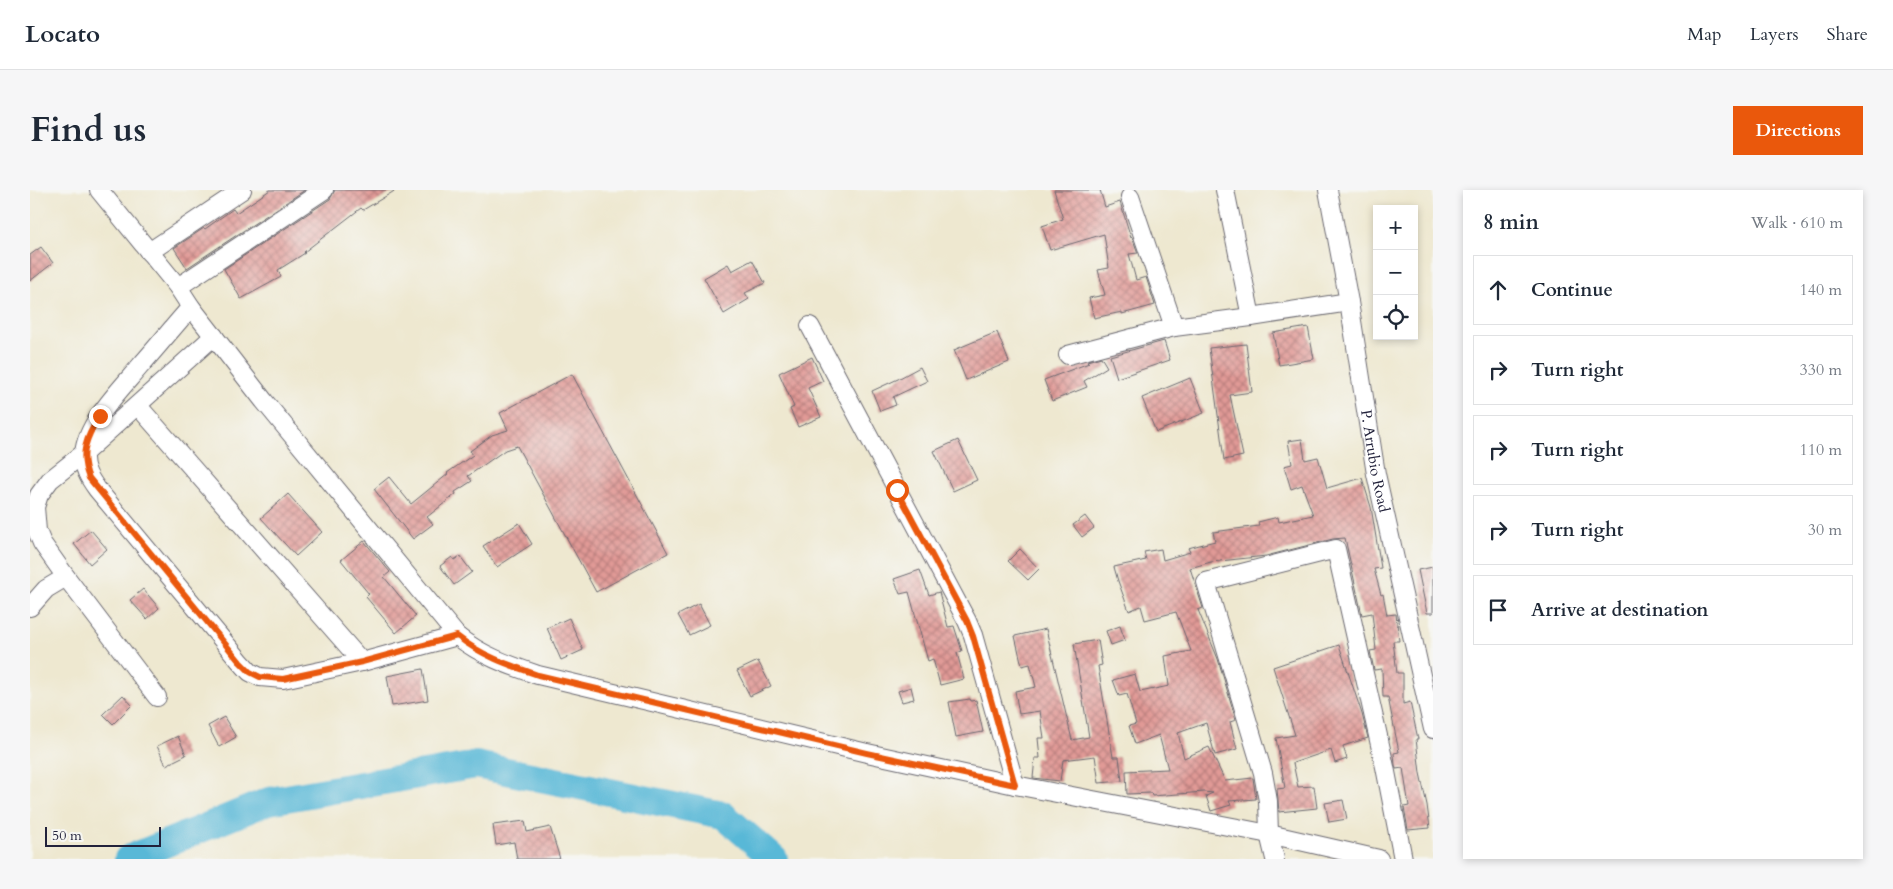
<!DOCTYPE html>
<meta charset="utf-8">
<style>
body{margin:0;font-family:Cardo,serif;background:#f6f6f7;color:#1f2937}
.controls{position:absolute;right:15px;top:15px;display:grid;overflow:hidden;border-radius:0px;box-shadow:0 2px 8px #0003}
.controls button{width:45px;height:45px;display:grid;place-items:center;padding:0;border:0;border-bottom:1px solid #e0e1e3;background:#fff;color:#1f2937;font:25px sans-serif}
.scale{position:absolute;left:15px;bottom:12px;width:116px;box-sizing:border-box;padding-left:5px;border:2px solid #22223b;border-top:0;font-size:14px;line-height:18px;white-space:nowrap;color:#22223b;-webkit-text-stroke:4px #f6f6f2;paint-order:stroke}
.stop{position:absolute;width:15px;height:15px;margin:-11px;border:4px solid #ea580c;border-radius:50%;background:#fff}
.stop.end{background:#ea580c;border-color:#fff;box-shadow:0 1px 5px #0008}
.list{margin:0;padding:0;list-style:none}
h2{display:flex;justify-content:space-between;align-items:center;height:65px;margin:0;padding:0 20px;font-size:21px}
h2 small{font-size:16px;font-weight:400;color:#747a83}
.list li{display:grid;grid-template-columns:32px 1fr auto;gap:15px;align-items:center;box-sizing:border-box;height:70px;margin:0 10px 10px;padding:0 10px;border:1px solid #e0e1e3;border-radius:0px}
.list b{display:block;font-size:19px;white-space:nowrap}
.list em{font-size:16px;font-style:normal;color:#747a83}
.icon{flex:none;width:28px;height:28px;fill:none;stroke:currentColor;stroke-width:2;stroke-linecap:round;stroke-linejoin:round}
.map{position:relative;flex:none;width:1403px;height:669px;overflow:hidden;border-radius:0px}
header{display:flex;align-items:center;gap:30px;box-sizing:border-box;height:70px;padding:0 25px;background:#fff;border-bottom:1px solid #e0e1e3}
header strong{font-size:24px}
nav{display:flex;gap:28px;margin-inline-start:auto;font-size:18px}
.intro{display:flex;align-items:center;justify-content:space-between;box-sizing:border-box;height:120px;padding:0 30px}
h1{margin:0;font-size:35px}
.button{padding:12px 22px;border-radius:0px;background:#ea580c;color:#fff;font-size:18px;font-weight:700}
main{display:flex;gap:30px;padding:0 30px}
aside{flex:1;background:#fff;border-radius:0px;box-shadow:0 2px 8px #0003}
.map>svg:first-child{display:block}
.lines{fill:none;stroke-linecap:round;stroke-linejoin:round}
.river{stroke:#59b8d7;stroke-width:28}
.building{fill:url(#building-cross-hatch)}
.minor-casing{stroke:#69676f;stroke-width:20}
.minor{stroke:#fff;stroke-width:18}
.route{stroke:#ea580c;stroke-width:6}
.labels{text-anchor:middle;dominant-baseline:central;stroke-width:4;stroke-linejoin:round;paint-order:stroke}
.street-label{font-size:15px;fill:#22223b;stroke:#f6f6f2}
</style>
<header>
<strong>Locato</strong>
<nav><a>Map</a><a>Layers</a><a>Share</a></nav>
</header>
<div class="intro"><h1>Find us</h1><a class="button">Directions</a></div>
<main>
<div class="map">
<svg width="1403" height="669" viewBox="0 0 1403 669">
<defs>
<pattern id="building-cross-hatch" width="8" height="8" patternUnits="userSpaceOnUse" patternTransform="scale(1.25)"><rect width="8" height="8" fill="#e19a96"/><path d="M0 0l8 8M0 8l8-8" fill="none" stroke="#b67d7c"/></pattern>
</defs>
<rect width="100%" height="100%" fill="#f6f6f2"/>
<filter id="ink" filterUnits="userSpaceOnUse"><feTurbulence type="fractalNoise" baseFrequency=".02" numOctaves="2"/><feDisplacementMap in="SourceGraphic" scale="10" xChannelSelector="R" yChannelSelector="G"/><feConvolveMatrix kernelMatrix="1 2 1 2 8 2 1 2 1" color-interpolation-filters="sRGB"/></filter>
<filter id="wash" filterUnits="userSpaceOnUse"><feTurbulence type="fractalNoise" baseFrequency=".0096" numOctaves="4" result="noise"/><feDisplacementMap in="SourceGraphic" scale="20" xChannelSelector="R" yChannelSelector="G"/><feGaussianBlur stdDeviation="1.12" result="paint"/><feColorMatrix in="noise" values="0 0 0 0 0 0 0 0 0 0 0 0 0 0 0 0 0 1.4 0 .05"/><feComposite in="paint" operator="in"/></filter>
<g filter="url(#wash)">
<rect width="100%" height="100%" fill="#eee8d0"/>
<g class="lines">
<path class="river" d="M 98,669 L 239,611 L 446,575 L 693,625 L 744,669"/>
</g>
<g id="blocks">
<path class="building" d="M 240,0 L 275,0 L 157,78 L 144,58 L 174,38 L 175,39 L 203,19 L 206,23 Z
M 305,0 L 366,0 L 333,20 L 331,18 L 274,62 L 275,63 L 248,80 L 251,87 L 211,109 L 194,79 L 300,9 Z
M 1024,0 L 1070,0 L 1075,17 L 1090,12 L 1101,48 L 1102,47 L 1108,63 L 1099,64 L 1106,90 L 1116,87 L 1125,115 L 1092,124 L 1092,122 L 1064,128 L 1059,108 L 1075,105 L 1068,80 L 1079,78 L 1074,44 L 1020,60 L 1012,36 L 1033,29 Z
M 11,57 L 23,73 L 0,91 L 0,65 Z
M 722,70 L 735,93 L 715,103 L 719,109 L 694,124 L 674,88 L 698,74 L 702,81 Z
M 1278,137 L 1284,169 L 1249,175 L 1243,143 Z
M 967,142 L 979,172 L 936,190 L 924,160 Z
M 1134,151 L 1140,170 L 1087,188 L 1080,166 Z
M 1216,154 L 1222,202 L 1200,205 L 1213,266 L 1194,270 L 1179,158 Z
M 782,167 L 793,191 L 778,198 L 791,227 L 768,237 L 760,219 L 764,217 L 749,183 Z
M 1071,167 L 1077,177 L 1054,191 L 1057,197 L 1022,211 L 1014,190 L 1059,173 L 1057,171 Z
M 890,177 L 897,191 L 863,207 L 866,215 L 850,221 L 842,201 L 868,189 Z
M 542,184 L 638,363 L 566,402 L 487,256 L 475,260 L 438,286 L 442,291 L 425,302 L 426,304 L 397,327 L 403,334 L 383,349 L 344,299 L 359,287 L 381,314 L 418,284 L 417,283 L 443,265 L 440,261 L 462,245 L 478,240 L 470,223 Z
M 1160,188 L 1174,223 L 1126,242 L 1112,208 Z
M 1272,249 L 1275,270 L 1288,267 L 1297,298 L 1332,288 L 1341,317 L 1351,378 L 1344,379 L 1351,405 L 1353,404 L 1357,425 L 1366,424 L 1369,451 L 1363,451 L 1367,483 L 1373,483 L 1373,514 L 1380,512 L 1388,549 L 1386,549 L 1390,583 L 1397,615 L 1400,638 L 1378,640 L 1374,617 L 1379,616 L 1373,578 L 1366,579 L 1365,575 L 1364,563 L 1369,562 L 1358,507 L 1353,507 L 1352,479 L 1344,480 L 1340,461 L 1346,460 L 1342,423 L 1332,425 L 1315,348 L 1303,349 L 1236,366 L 1181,372 L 1160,378 L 1173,418 L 1168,420 L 1188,469 L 1206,530 L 1200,532 L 1207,559 L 1185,565 L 1176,533 L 1148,543 L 1154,568 L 1179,557 L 1195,591 L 1223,588 L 1226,609 L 1199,611 L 1201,615 L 1181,621 L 1176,606 L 1183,603 L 1174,602 L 1122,606 L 1121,603 L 1097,604 L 1096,581 L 1138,579 L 1129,545 L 1105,554 L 1099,536 L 1106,534 L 1097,504 L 1089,506 L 1083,490 L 1105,484 L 1110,502 L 1139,496 L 1135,466 L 1161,461 L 1146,422 L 1115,430 L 1111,416 L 1099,421 L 1088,391 L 1084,377 L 1116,370 L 1114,362 L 1131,359 L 1133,370 L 1160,362 L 1158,358 L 1185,351 L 1183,342 L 1229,336 L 1228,332 L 1248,327 L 1249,332 L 1283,325 L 1272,295 L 1261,299 L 1254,276 L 1262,274 L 1258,251 Z
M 928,250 L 947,290 L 923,301 L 904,261 Z
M 258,304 L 292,342 L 266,366 L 231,328 Z
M 1055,326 L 1064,338 L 1052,347 L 1043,335 Z
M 489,333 L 502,354 L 467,377 L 453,356 Z
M 61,340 L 77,359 L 60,374 L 44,354 Z
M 334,351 L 360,382 L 354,387 L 386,426 L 366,443 L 336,407 L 339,404 L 311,370 Z
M 990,359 L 1009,379 L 998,390 L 978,371 Z
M 430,366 L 442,382 L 424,395 L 410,376 L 422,367 L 424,370 Z
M 1403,377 L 1403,423 L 1397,423 L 1388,380 Z
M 890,380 L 899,405 L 909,402 L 918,437 L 924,436 L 932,461 L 927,463 L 934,489 L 910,495 L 903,469 L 898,471 L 879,402 L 870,404 L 864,389 Z
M 113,399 L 129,418 L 117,429 L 100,410 Z
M 669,414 L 680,435 L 659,445 L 648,425 Z
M 539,428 L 553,460 L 531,470 L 517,438 Z
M 1090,436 L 1095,450 L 1081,455 L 1076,441 Z
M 1016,439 L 1042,550 L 1059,547 L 1044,454 L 1068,450 L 1072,475 L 1068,476 L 1083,567 L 1089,567 L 1092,591 L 1069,593 L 1065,566 L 1033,570 L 1030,591 L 1003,588 L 1005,568 L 1010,568 L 1008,548 L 1014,548 L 1010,521 L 989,524 L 985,501 L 1006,497 L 1000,474 L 992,476 L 985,446 Z
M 1309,455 L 1332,524 L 1338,548 L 1313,556 L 1317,569 L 1305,573 L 1301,560 L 1263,573 L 1268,597 L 1284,596 L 1287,618 L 1249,622 L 1247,599 L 1255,598 L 1246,548 L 1265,545 L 1243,477 Z
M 728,471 L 741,496 L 720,506 L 707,481 Z
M 393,479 L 398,510 L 362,516 L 357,486 Z
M 881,497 L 884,509 L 872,512 L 868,501 Z
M 93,505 L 102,515 L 83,534 L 73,524 Z
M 940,509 L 941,511 L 946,510 L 953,542 L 926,547 L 919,512 Z
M 194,527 L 206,547 L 189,557 L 178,536 Z
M 148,546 L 156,565 L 136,575 L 127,556 Z
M 1313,610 L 1317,629 L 1299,632 L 1295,613 Z
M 495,631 L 497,642 L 520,637 L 530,669 L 487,669 L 484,652 L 466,655 L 463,635 Z"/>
</g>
</g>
<g filter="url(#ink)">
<use href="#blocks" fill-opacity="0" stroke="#69676f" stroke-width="1"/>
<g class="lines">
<defs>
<g id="minor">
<path d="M 69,0 L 148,97 L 161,117 L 234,211 L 427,446 C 452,466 479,475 508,485 L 837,563 L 985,595 L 1239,644 L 1349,669"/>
<path d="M 1195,0 L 1221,127"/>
<path id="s1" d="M 1298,0 L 1319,112 L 1346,284 L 1403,539"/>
<path d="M 1100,7 L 1144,137"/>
<path d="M 119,62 L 212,0"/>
<path d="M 148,97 L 294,0"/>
<path d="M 161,117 C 144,136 128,156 111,175 C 92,198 56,233 54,264 C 53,278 59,288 67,299 L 210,471 L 220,482 L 230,487 L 253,489 L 332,472 L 427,446"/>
<path d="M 780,136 L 937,431 L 943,445 L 985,595"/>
<path d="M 1038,165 L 1144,137 L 1221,127 L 1319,112"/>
<path d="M 108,216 L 332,472"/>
<path d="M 0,417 L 16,399 L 36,387"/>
<path d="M 127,507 L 36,387 L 12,353 L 7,341 L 5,317 L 9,305 L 20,290 L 54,263 L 184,146"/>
<path d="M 1245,669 L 1239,644 L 1238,611 L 1233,583 L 1176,392 L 1306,359 L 1355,577 L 1373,669"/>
</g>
</defs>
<use href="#minor" class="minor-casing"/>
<use href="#minor" class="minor"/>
</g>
</g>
<g class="lines" filter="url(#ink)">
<path class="route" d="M 70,226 C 56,247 49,264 59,288 L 210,472 L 220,482 L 230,487 L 253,489 L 332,472 L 427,446 C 452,466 479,475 508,485 L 837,563 L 985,595 L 943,446 L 937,431 L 867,300"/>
</g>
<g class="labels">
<g class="street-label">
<text stroke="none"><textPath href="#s1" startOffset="275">P. Arrubio Road</textPath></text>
</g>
</g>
</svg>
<div class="controls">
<button>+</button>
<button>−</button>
<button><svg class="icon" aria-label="locate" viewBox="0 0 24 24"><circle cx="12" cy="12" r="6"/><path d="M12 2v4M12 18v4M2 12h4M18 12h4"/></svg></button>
</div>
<div class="scale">50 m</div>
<div class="stop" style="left:867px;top:300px"></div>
<div class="stop end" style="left:70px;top:226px"></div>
</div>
<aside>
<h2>8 min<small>Walk · 610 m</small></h2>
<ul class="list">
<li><svg class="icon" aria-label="ahead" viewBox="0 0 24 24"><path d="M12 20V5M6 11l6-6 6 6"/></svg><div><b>Continue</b></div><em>140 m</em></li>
<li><svg class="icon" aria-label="right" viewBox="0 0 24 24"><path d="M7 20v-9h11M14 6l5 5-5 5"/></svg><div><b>Turn right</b></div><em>330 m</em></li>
<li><svg class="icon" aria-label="right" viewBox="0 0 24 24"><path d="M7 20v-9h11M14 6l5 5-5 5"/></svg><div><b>Turn right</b></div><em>110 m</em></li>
<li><svg class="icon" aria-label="right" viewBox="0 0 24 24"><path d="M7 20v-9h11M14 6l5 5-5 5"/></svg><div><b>Turn right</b></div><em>30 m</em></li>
<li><svg class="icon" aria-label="arrive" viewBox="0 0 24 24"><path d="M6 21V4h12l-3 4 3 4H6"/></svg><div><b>Arrive at destination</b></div></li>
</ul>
</aside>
</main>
